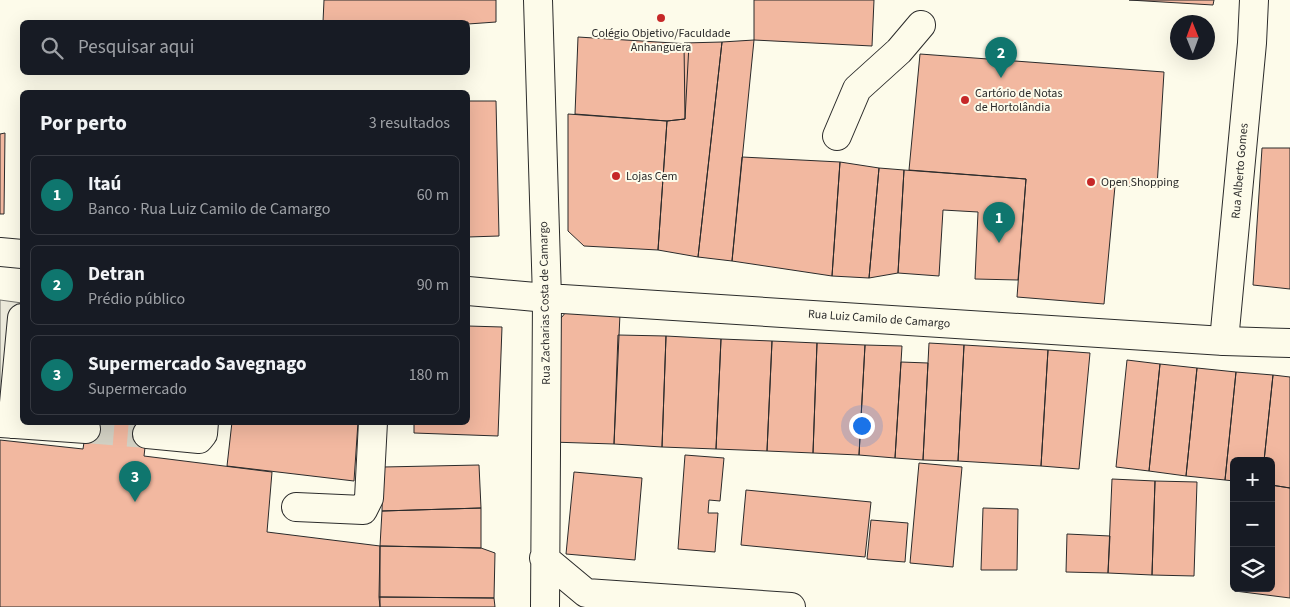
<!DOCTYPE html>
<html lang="pt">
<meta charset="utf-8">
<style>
body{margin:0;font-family:"Source Sans 3",sans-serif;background:#20242c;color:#f1f3f6}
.controls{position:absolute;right:15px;bottom:15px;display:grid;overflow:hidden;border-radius:8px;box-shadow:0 5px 20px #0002}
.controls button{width:45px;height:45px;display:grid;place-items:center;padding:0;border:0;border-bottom:1px solid #363941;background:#171b24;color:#f1f3f6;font:25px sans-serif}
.compass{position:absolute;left:1170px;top:15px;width:45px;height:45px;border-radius:50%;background:#171b24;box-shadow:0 5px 20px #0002;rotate:359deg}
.you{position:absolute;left:861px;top:425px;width:18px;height:18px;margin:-12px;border:4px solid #fff;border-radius:50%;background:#1a73e8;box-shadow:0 0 0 8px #1a73e833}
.badge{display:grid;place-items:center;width:32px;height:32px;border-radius:50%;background:#0f766e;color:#fff;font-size:16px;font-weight:700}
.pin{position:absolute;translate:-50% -41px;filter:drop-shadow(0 1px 2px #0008)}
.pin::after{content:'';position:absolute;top:26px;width:18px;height:15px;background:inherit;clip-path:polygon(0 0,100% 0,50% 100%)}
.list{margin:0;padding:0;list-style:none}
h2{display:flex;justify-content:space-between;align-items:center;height:65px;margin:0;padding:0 20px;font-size:21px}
h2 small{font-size:16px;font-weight:400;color:#9ea1a6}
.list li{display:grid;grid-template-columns:32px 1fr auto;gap:15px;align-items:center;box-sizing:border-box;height:80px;margin:0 10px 10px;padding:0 10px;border:1px solid #363941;border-radius:8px}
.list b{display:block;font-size:19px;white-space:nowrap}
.list p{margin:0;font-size:16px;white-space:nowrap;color:#9ea1a6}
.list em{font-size:16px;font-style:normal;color:#9ea1a6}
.icon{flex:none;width:28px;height:28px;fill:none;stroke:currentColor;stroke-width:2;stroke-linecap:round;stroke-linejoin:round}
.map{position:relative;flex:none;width:1290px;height:607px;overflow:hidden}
.search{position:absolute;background:#171b24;box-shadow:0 5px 20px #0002;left:20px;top:20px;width:450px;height:55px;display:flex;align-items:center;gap:12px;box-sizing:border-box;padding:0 18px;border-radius:8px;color:#9ea1a6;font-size:19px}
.panel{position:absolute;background:#171b24;box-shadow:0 5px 20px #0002;left:20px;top:90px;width:450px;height:335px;border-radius:8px}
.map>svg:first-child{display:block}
.parking{fill:#eceadb;stroke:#74746e}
.building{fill:#f2b8a0;stroke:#2b2b2b}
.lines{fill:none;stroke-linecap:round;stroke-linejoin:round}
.minor-tunnel{stroke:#d3d1c4;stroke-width:28;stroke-dasharray:28 14;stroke-linecap:butt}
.minor-casing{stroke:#2b2b2b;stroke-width:30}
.major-casing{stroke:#2b2b2b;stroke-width:30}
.minor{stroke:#fdfbea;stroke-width:28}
.major{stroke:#fdfbea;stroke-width:28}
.poi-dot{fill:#c62828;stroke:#fdfbea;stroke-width:2}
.labels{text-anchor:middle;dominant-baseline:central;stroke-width:4;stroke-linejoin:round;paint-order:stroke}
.poi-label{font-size:12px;fill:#2b2b2b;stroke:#fdfbea;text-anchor:start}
.street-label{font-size:12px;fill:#2b2b2b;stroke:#fdfbea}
</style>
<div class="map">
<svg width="1290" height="607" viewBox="0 0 1290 607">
<rect width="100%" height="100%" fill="#fdfbea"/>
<path class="parking" d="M 0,300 L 22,303 L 22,422 L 0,435 Z"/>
<path class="building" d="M 324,0 L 496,0 L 496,22 L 468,24 L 468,22 L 323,22 Z
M 754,0 L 874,0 L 872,46 L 754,40 Z
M 1129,0 L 1214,0 L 1213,5 Z
M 578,37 L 689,44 L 685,119 L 667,121 L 575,114 Z
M 754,40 L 732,261 L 698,257 L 722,42 Z
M 722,42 L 698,257 L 658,250 L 667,121 L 685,119 L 684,43 Z
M 920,54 L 1164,72 L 1157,187 L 1115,186 L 1104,304 L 1017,297 L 1026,179 L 909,170 Z
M 468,101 L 496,101 L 499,236 L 468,237 Z
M 568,114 L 667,121 L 658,250 L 584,246 L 568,231 Z
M 5,133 L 4,214 L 0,214 L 0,134 Z
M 1262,148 L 1290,148 L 1290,289 L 1253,285 Z
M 742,157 L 840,162 L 832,276 L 732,261 Z
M 840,162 L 879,168 L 869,278 L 832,276 Z
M 879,168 L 904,170 L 898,273 L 869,278 Z
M 904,170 L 1026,179 L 1018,280 L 975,279 L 978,212 L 943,210 L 939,276 L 898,273 Z
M 566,312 L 620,314 L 614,444 L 551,442 L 557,323 Z
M 468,326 L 502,327 L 498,436 L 414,433 L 414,422 L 468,422 Z
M 618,335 L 666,336 L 662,447 L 614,444 Z
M 666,336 L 721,339 L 716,449 L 662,447 Z
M 721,339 L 772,341 L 767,451 L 716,449 Z
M 772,341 L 817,343 L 813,453 L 767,451 Z
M 817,343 L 865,345 L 859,455 L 813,453 Z
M 929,343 L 964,345 L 958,461 L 923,460 Z
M 865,345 L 902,346 L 895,458 L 859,455 Z
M 964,345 L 1048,350 L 1041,466 L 958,461 Z
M 1048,350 L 1090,353 L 1079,469 L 1041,466 Z
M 1127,360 L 1160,364 L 1149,471 L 1116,467 Z
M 901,362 L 928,363 L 923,460 L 895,458 Z
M 1160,364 L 1197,368 L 1186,476 L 1149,471 Z
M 1197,368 L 1236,372 L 1225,480 L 1186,476 Z
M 1236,372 L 1273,375 L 1264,461 L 1234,461 L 1234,481 L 1225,480 Z
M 1273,375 L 1290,377 L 1290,488 L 1271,485 L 1271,461 L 1264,461 Z
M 87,422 L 148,422 L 144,456 L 272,472 L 267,532 L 380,546 L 380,607 L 0,607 L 0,440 L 83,449 Z
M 232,422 L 358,422 L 354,481 L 227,466 Z
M 685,455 L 724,458 L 720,501 L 709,500 L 708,513 L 718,513 L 715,552 L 678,549 Z
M 919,463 L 962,467 L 953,567 L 910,563 Z
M 479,465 L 481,508 L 382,511 L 383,467 Z
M 574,472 L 642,478 L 635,560 L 566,554 Z
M 1112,479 L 1155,481 L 1152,575 L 1108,573 Z
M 1155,481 L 1197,482 L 1194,576 L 1152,575 Z
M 1271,485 L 1290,488 L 1290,598 L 1235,591 L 1235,588 L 1271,588 Z
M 746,490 L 871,502 L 865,557 L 741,545 Z
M 481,508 L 481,548 L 380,546 L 382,511 Z
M 983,508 L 1018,509 L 1017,570 L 981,570 Z
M 871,520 L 908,523 L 905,562 L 867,559 Z
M 1067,534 L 1110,536 L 1108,573 L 1066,572 Z
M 380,546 L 481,548 L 495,553 L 494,598 L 379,597 Z
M 379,597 L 494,598 L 495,607 L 380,607 Z"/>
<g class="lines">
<path class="minor-tunnel" d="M 86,429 L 147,434"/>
<defs>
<path id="minor" d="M 837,136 L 857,89 L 899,51 L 921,25
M 0,252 L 22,254
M 468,291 L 547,298
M 1224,341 L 1252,43 L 1254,0
M 0,423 L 86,429
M 12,424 L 22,318
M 147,434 L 199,439 L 203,434 L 204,422
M 296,507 L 363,510 L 369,498 L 373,422"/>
<path id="major" d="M 538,0 L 547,298 L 545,607
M 547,298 L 1224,341 L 1290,343
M 544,558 L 586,593 L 791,607"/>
</defs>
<use href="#minor" class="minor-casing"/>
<use href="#major" class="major-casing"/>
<use href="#minor" class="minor"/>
<use href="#major" class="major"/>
</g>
<g class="poi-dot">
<circle cx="661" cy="18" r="5"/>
<circle cx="965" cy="100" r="5"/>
<circle cx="616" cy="176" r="5"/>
<circle cx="1091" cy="182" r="5"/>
</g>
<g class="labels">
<g class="poi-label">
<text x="661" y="33" text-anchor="middle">Colégio Objetivo/Faculdade<tspan x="661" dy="14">Anhanguera</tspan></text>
<text x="975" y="93">Cartório de Notas<tspan x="975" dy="14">de Hortolândia</tspan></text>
<text x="626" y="176">Lojas Cem</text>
<text x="1101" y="182">Open Shopping</text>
</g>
<g class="street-label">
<text transform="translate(1240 171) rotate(-85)">Rua Alberto Gomes</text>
<text transform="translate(545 303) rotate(-91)">Rua Zacharias Costa de Camargo</text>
<text transform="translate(879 319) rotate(4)">Rua Luiz Camilo de Camargo</text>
</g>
</g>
</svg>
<div class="controls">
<button>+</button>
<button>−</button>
<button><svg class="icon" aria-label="layers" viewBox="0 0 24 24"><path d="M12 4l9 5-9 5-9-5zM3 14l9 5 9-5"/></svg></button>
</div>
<svg class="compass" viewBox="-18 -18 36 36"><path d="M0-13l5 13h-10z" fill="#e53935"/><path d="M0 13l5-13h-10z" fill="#9ea1a6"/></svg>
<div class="you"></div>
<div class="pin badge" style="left:999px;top:243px">1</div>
<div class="pin badge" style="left:1001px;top:78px">2</div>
<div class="pin badge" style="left:135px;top:502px">3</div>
<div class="search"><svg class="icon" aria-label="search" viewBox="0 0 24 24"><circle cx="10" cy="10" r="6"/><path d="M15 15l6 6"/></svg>Pesquisar aqui</div>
<section class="panel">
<h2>Por perto<small>3 resultados</small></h2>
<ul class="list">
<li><span class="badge">1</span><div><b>Itaú</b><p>Banco · Rua Luiz Camilo de Camargo</p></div><em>60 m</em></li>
<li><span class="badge">2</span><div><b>Detran</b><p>Prédio público</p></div><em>90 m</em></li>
<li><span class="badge">3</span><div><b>Supermercado Savegnago</b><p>Supermercado</p></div><em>180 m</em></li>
</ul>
</section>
</div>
